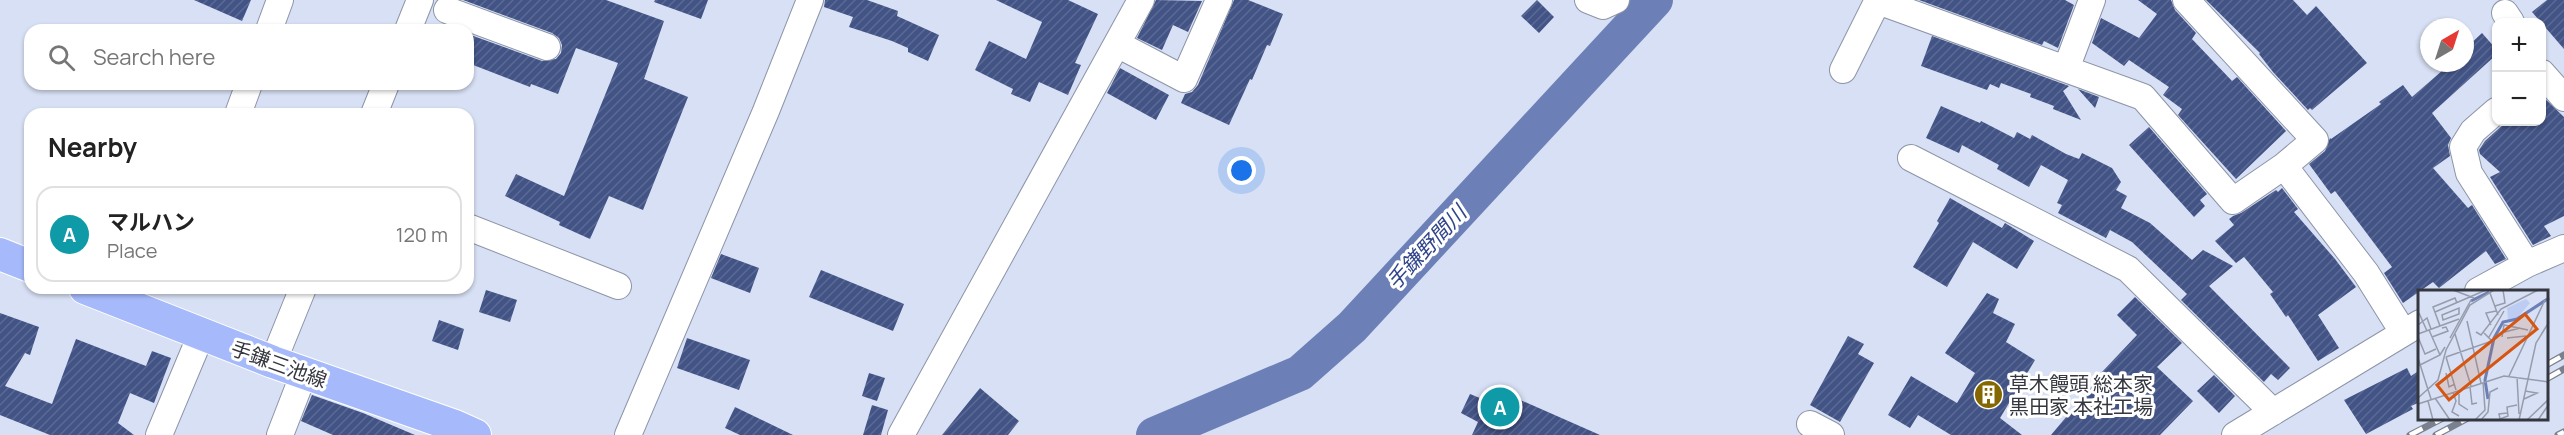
<!DOCTYPE html>
<meta charset="utf-8">
<style>
body{margin:0;font-family:Manrope,"Noto Sans JP",sans-serif;background:#f2f2f2;color:#222}
.controls{position:absolute;right:18px;top:18px;display:grid;overflow:hidden;border-radius:12px;box-shadow:0 2px 4px #0004}
.controls button{width:54px;height:54px;display:grid;place-items:center;padding:0;border:0;border-bottom:2px solid #e0e0e0;background:#fff;color:#222;font:30px sans-serif}
.compass{position:absolute;left:2420px;top:18px;width:54px;height:54px;border-radius:50%;background:#fff;box-shadow:0 2px 4px #0004;rotate:39deg}
.you{position:absolute;left:1242px;top:171px;width:21px;height:21px;margin:-15px;border:4px solid #fff;border-radius:50%;background:#1a73e8;box-shadow:0 0 0 9px #1a73e833}
.badge{display:grid;place-items:center;width:39px;height:39px;border-radius:50%;background:#111827;color:#fff;font-size:20px;font-weight:700}
.pin{position:absolute;translate:-50% -50%;border:3px solid #fff;box-shadow:0 2px 6px #0006}
.list{margin:0;padding:0;list-style:none}
h2{display:flex;justify-content:space-between;align-items:center;height:78px;margin:0;padding:0 24px;font-size:26px}
h2 small{font-size:20px;font-weight:400;color:#767676}
.list li{display:grid;grid-template-columns:39px 1fr auto;gap:18px;align-items:center;box-sizing:border-box;height:96px;margin:0 12px 12px;padding:0 12px;border:2px solid #e0e0e0;border-radius:18px}
.list b{display:block;font-size:22px;white-space:nowrap}
.list p{margin:0;font-size:20px;white-space:nowrap;color:#767676}
.list em{font-size:20px;font-style:normal;color:#767676}
.icon{flex:none;width:33px;height:33px;fill:none;stroke:currentColor;stroke-width:2;stroke-linecap:round;stroke-linejoin:round}
.map{position:relative;flex:none;width:2564px;height:435px;overflow:hidden}
.search{position:absolute;background:#fff;box-shadow:0 2px 4px #0004;left:24px;top:24px;width:450px;height:66px;display:flex;align-items:center;gap:15px;box-sizing:border-box;padding:0 21px;border-radius:18px;color:#767676;font-size:22px}
.panel{position:absolute;background:#fff;box-shadow:0 2px 4px #0004;left:24px;top:108px;width:450px;height:186px;border-radius:18px}
.map>svg:first-child{display:block}
.lines{fill:none;stroke-linecap:round;stroke-linejoin:round}
.river{stroke:#6c80b7;stroke-width:36}
.building{fill:url(#building-hatch)}
.minor-casing{stroke:#8c94a7;stroke-width:28}
.major-casing{stroke:#fff;stroke-width:34}
.minor{stroke:#fff;stroke-width:26}
.major{stroke:#a6bafb;stroke-width:32}
.rail-casing{stroke:#7a808d;stroke-width:7}
.rail{stroke:#fff;stroke-width:4.5;stroke-dasharray:14;stroke-linecap:butt}
.labels{text-anchor:middle;dominant-baseline:central;stroke-width:6;stroke-linejoin:round;paint-order:stroke}
.street-label{font-size:20px;fill:#34373f;stroke:#fff}
.poi-label{font-size:20px;fill:#34373f;stroke:#fff;text-anchor:start}
.water-label{font-size:21px;font-style:italic;fill:#31458a;stroke:#fff}
.inset-river{fill:none;stroke:#6c80b7;stroke-width:3}
.inset-road{fill:none;stroke:#969cac;stroke-width:1.5}
.view{fill:#d65611;fill-opacity:0.15;stroke:#d65611;stroke-width:3}
.inset-edge{fill:none;stroke:#34373f;stroke-width:3}
</style>
<div class="map">
<svg width="2564" height="435" viewBox="0 0 2564 435">
<defs>
<pattern id="building-hatch" width="6" height="6" patternUnits="userSpaceOnUse" patternTransform="scale(1.5)"><rect width="6" height="6" fill="#425386"/><path d="M-1 1l2-2M0 6l6-6M5 7l2-2" fill="none" stroke="#5c6993"/></pattern>
</defs>
<rect width="100%" height="100%" fill="#d7e0f4"/>
<g class="lines">
<path class="river" d="M 1154,435 L 1300,373 L 1352,327 L 1655,0"/>
</g>
<path class="building" d="M 194,0 L 251,0 L 242,21 Z
M 463,0 L 606,0 L 664,21 L 644,79 L 688,97 L 643,210 L 609,196 L 590,239 L 559,225 L 560,222 L 505,196 L 516,174 L 564,196 L 618,63 L 576,48 L 558,94 L 531,84 L 530,87 L 468,63 L 468,34 L 542,61 L 556,59 L 561,53 L 562,45 L 559,38 L 552,33 Z
M 655,0 L 708,0 L 701,19 L 654,2 Z
M 825,0 L 867,0 L 898,11 L 897,16 L 939,35 L 928,61 L 908,52 L 908,48 L 892,41 L 849,27 L 853,17 L 824,7 Z
M 996,0 L 1068,0 L 1098,14 L 1075,63 L 1081,65 L 1068,95 L 1039,82 L 1030,102 L 1011,94 L 1013,89 L 975,70 L 989,41 L 1026,59 L 1042,22 Z
M 1156,0 L 1202,1 L 1188,32 L 1173,25 L 1162,50 L 1137,38 Z
M 1234,0 L 1248,0 L 1283,14 L 1270,46 L 1267,45 L 1252,80 L 1250,79 L 1229,125 L 1181,103 L 1185,94 L 1192,92 L 1198,85 Z
M 1537,0 L 1554,17 L 1539,33 L 1521,16 Z
M 1919,0 L 2065,0 L 2074,5 L 2058,48 L 2044,41 L 2042,45 Z
M 2138,0 L 2171,0 L 2175,10 L 2196,33 L 2192,39 L 2232,81 L 2237,77 L 2286,131 L 2236,179 L 2178,115 L 2182,109 L 2163,95 L 2169,87 L 2129,60 L 2124,66 L 2092,43 L 2101,18 L 2139,38 L 2157,14 Z
M 2206,0 L 2293,0 L 2307,15 L 2316,6 L 2367,63 L 2312,110 L 2310,108 L 2308,110 L 2273,72 L 2259,54 L 2260,53 Z
M 2547,0 L 2564,0 L 2564,49 L 2532,12 Z
M 2482,33 L 2496,49 L 2496,55 L 2432,113 L 2451,138 L 2448,145 L 2450,156 L 2433,168 L 2468,208 L 2472,205 L 2506,259 L 2495,264 L 2486,251 L 2439,288 L 2433,282 L 2403,303 L 2384,273 L 2392,267 L 2335,191 L 2331,194 L 2309,164 L 2325,151 L 2330,138 L 2331,139 L 2381,104 L 2379,102 L 2403,85 L 2412,97 L 2451,63 L 2465,63 L 2465,49 Z
M 1932,36 L 2069,86 L 2063,91 L 2081,120 L 2053,109 L 2054,106 L 2030,97 L 2031,94 L 2001,83 L 1999,88 L 1990,84 L 1987,90 L 1921,66 Z
M 1120,68 L 1169,95 L 1156,120 L 1107,93 Z
M 2078,89 L 2099,97 L 2095,108 Z
M 2541,95 L 2564,117 L 2564,216 L 2544,226 L 2551,236 L 2533,245 L 2490,177 L 2500,172 L 2480,154 L 2479,150 L 2485,141 L 2506,122 L 2541,122 Z
M 1941,106 L 1980,123 L 1981,121 L 2014,138 L 2017,132 L 2030,139 L 2032,135 L 2066,154 L 2079,159 L 2082,153 L 2112,168 L 2121,182 L 2116,190 L 2127,196 L 2121,208 L 2150,223 L 2192,260 L 2203,250 L 2233,266 L 2209,286 L 2290,368 L 2278,380 L 2271,374 L 2264,382 L 2181,300 L 2187,294 L 2132,242 L 2110,230 L 2106,238 L 2058,213 L 2062,205 L 2057,203 L 2068,180 L 2041,165 L 2029,187 L 1997,169 L 1999,165 L 1962,145 L 1959,153 L 1926,138 Z
M 2149,127 L 2207,194 L 2200,200 L 2205,206 L 2194,217 L 2129,145 Z
M 2282,188 L 2298,209 L 2294,212 L 2335,259 L 2356,287 L 2318,315 L 2339,348 L 2318,361 L 2288,315 L 2286,317 L 2270,294 L 2273,292 L 2244,257 L 2236,263 L 2215,241 L 2234,225 L 2229,219 L 2233,216 L 2241,213 L 2276,190 L 2278,192 Z
M 1950,198 L 2002,228 L 2005,223 L 2034,241 L 2017,269 L 1973,242 L 1947,287 L 1913,267 L 1939,223 L 1937,221 Z
M 721,254 L 759,268 L 750,293 L 711,278 Z
M 821,270 L 904,304 L 893,331 L 809,297 Z
M 486,290 L 517,300 L 510,322 L 479,312 Z
M 1987,293 L 1999,299 L 1993,313 L 2015,324 L 2006,342 L 2035,360 L 2000,418 L 2022,435 L 1951,435 L 1918,415 L 1910,428 L 1888,415 L 1911,376 L 1957,403 L 1975,373 L 1945,353 Z
M 2135,297 L 2182,343 L 2157,367 L 2193,401 L 2160,435 L 2051,435 L 2103,373 L 2102,372 L 2137,335 L 2117,315 Z
M 0,313 L 39,327 L 30,355 L 25,353 L 5,386 L 52,404 L 76,339 L 146,366 L 152,351 L 171,358 L 154,403 L 130,393 L 118,423 L 134,435 L 50,435 L 0,415 Z
M 439,320 L 464,329 L 458,350 L 432,341 Z
M 1848,336 L 1864,344 L 1858,354 L 1874,363 L 1840,422 L 1810,405 Z
M 687,338 L 750,360 L 739,390 L 677,368 Z
M 2407,368 L 2411,376 L 2420,370 L 2420,402 L 2411,406 L 2413,409 L 2366,434 L 2344,400 Z
M 869,373 L 885,378 L 877,401 L 862,396 Z
M 2214,375 L 2235,396 L 2219,413 L 2197,391 Z
M 980,388 L 1019,421 L 1008,435 L 942,435 Z
M 1493,388 L 1600,435 L 1472,435 L 1478,422 L 1461,413 L 1470,394 L 1487,401 Z
M 312,395 L 363,413 L 415,435 L 333,435 L 301,421 Z
M 872,405 L 888,410 L 881,435 L 863,435 Z
M 735,407 L 793,435 L 740,435 L 725,428 Z"/>
<g class="lines">
<defs>
<path id="minor" d="M 1588,0 L 1603,6 L 1616,0
M 2186,0 L 2315,140 L 2284,166 L 2366,273 L 2403,332
M 1878,1 L 2143,97 L 2233,201 L 2284,166
M 447,10 L 547,47
M 2505,13 L 2511,22
M 269,30 L 280,0
M 408,30 L 420,0
M 1117,44 L 1184,79 L 1219,0
M 2066,69 L 2092,0
M 1843,70 L 1878,0
M 2542,73 L 2564,98
M 2496,111 L 2473,131 L 2463,147 L 2469,173 L 2527,264
M 238,114 L 249,84
M 374,114 L 386,84
M 1911,158 L 2128,269 L 2273,412
M 468,227 L 618,286
M 2478,291 L 2527,264 L 2564,248
M 273,362 L 303,288
M 1810,424 L 1831,435
M 159,435 L 201,335
M 280,435 L 304,373
M 628,435 L 766,111 L 810,0
M 901,435 L 1141,0
M 2235,435 L 2420,323"/>
<path id="major" d="M 0,254 L 30,266
M 85,288 L 273,362 L 455,426 L 475,435"/>
</defs>
<use href="#minor" class="minor-casing"/>
<use href="#major" class="major-casing"/>
<use href="#minor" class="minor"/>
<use href="#major" class="major"/>
<defs>
<path id="rail" d="M 2548,364 L 2564,355
M 2548,378 L 2564,369
M 2410,435 L 2443,418
M 2436,435 L 2468,418
M 2558,435 L 2564,432"/>
</defs>
<use href="#rail" class="rail-casing"/>
<use href="#rail" class="rail"/>
</g>
<defs>
<symbol id="building-disc" viewBox="-11 -11 22 22"><circle r="9.5" fill="#846700" stroke="#fff"/><path d="M-4-6H4V6H1V3H-1V6H-4ZM-2.5-4.3h1.7v1.8h-1.7ZM.8-4.3h1.7v1.8H.8ZM-2.5-1h1.7V.8h-1.7ZM.8-1h1.7V.8H.8Z" fill="#fff"/></symbol>
</defs>
<g fill-rule="evenodd">
<use href="#building-disc" x="1972" y="378" width="33" height="33"/>
</g>
<g class="labels">
<g class="street-label">
<text transform="translate(279 364) rotate(20)">手鎌三池線</text>
</g>
<g class="poi-label">
<text x="2009" y="383">草木饅頭 総本家<tspan x="2009" dy="23">黒田家 本社工場</tspan></text>
</g>
<g class="water-label">
<text transform="translate(1426 247) rotate(-47)">手鎌野間川</text>
</g>
</g>
<g transform="translate(2418 290)">
<rect width="130" height="130" fill="#d7e0f4"/>
<path d="M 108,9 L 112,13 L 99,28 L 90,29 L 89,18 Z" fill="#bdccf3"/>
<path class="inset-river" d="M 53,11 L 71,2M 70,109 L 67,90 L 76,48 L 85,32 L 99,29 L 131,8"/>
<path class="inset-road" d="M 35,0 L 56,8M 72,3 L 80,25M 77,16 L 87,13 L 85,0M 41,18 L 41,24 L 25,30 L 24,25 ZM 17,22 L 68,0M 1,23 L 9,41M 49,31 L 63,93M 0,35 L 9,28 L 13,39M 73,35 L 68,23 L 78,21M 22,36 L 15,17 L 37,8 L 39,13M 11,40 L 22,65M 58,42 L 63,45 L 83,19 L 120,0M 83,43 L 102,38M 0,44 L 41,29M 37,44 L 53,96M 0,47 L 7,64 L 18,59M 14,47 L 30,41 L 28,37 L 24,38M 71,47 L 86,21M 84,47 L 86,35 L 110,40M 32,48 L 53,10M 89,48 L 108,46M 28,67 L 74,51 L 66,43M 28,67 L 38,100M 0,68 L 13,109M 0,76 L 22,65 L 27,57M 28,83 L 31,97 L 37,94M 91,86 L 127,10M 99,87 L 101,124M 52,97 L 54,114 L 59,113M 35,102 L 38,111 L 34,122 L 41,126M 41,104 L 41,114 L 50,120M 0,108 L 20,90 L 28,60 L 52,15 L 76,0M 17,108 L 32,130M 106,109 L 119,103 L 107,101M 10,111 L 15,130M 0,114 L 86,86 L 131,92M 89,123 L 81,124 L 82,129 L 90,126 L 89,117 L 99,115M 57,130 L 67,120 L 65,92M 63,130 L 70,122 L 72,102 L 80,98M 101,130 L 118,53 L 131,32M 109,130 L 131,109M 120,130 L 131,114"/>
<path class="view" d="M 107,24 L 119,39 L 31,110 L 19,95 Z"/>
<rect width="130" height="130" class="inset-edge"/>
</g>
</svg>
<div class="controls">
<button>+</button>
<button>−</button>
</div>
<svg class="compass" viewBox="-18 -18 36 36"><path d="M0-13l5 13h-10z" fill="#e53935"/><path d="M0 13l5-13h-10z" fill="#767676"/></svg>
<div class="you"></div>
<div class="pin badge" style="left:1500px;top:407px;background:#0f9aa8">A</div>
<div class="search"><svg class="icon" aria-label="search" viewBox="0 0 24 24"><circle cx="10" cy="10" r="6"/><path d="M15 15l6 6"/></svg>Search here</div>
<section class="panel">
<h2>Nearby<small></small></h2>
<ul class="list">
<li><span class="badge" style="background:#0f9aa8">A</span><div><b>マルハン</b><p>Place</p></div><em>120 m</em></li>
</ul>
</section>
</div>
